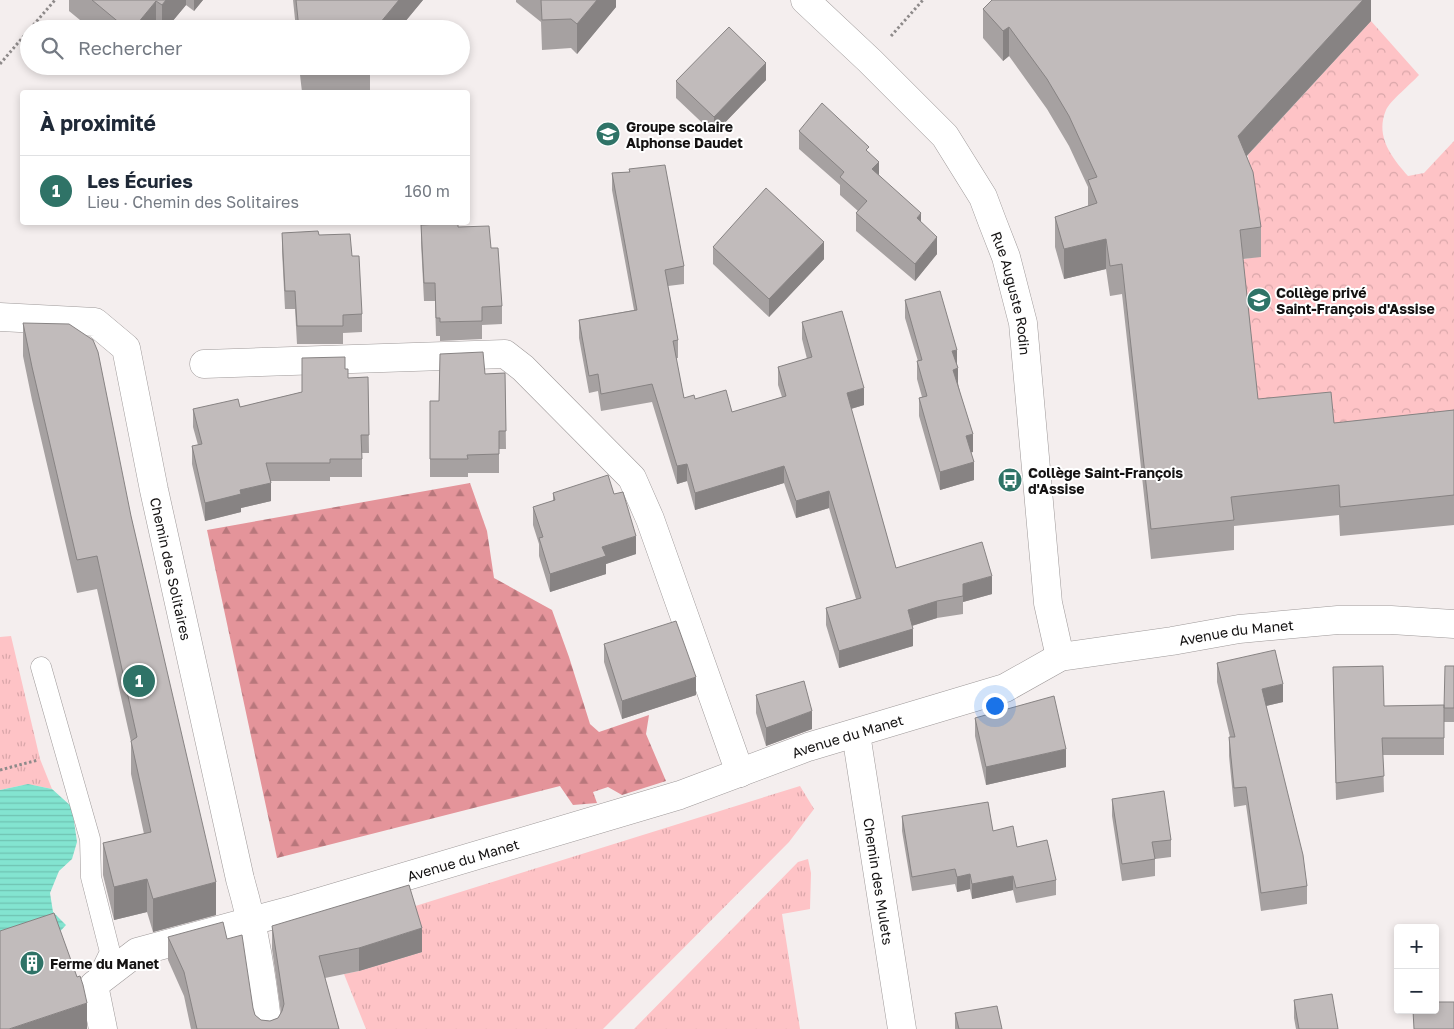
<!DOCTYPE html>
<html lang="fr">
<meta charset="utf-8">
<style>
body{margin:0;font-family:"Golos Text",sans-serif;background:#f2f2f3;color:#1f2937}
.controls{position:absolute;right:15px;bottom:15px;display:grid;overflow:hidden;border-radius:5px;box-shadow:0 2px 8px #0003}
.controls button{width:45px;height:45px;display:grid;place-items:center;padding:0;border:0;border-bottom:1px solid #e0e1e3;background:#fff;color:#1f2937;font:25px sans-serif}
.you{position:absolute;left:994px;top:705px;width:18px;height:18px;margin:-12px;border:4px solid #fff;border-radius:50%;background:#1a73e8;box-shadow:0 0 0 8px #1a73e833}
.badge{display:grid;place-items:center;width:32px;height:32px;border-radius:50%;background:#2f7367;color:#fff;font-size:16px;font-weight:700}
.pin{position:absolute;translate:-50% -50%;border:2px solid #fff;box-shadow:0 1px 5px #0006}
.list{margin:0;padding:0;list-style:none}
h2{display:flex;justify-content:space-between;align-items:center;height:65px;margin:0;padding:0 20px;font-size:21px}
h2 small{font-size:16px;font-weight:400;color:#747a83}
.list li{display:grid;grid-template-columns:32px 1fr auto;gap:15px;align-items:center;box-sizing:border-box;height:70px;padding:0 20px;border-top:1px solid #e0e1e3}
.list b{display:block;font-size:19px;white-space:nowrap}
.list p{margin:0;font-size:16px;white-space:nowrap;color:#747a83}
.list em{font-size:16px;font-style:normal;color:#747a83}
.icon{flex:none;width:28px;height:28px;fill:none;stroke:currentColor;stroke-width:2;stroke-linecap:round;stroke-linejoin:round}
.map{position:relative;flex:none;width:1454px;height:1029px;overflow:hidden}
.search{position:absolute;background:#fff;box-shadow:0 2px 8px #0003;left:20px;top:20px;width:450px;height:55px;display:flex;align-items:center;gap:12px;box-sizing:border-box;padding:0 18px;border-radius:28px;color:#747a83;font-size:19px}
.panel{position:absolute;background:#fff;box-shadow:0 2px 8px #0003;left:20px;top:90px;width:450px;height:135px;border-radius:5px}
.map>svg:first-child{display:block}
.grass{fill:url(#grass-tufts)}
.forest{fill:url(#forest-firs)}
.park{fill:url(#park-crowns)}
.water{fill:url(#water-rules)}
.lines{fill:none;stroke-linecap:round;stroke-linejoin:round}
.service-casing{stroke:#9e9999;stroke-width:21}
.minor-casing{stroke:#9e9999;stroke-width:29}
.path{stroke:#8e8a8a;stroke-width:3;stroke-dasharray:2.5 2.5;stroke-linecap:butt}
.service{stroke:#fff;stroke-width:20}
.minor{stroke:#fff;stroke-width:28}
.wall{fill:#a6a1a1}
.shaded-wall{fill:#878383}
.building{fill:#c1bbbb;stroke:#878383}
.labels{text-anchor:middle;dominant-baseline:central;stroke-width:4;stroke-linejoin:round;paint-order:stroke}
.poi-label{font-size:14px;font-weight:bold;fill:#141212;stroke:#fff;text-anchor:start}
.street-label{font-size:14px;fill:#141212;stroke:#fff}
</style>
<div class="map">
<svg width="1454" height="1029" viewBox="0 0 1454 1029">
<defs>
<pattern id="grass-tufts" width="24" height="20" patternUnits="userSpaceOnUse" patternTransform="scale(1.25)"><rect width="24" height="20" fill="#fec3c6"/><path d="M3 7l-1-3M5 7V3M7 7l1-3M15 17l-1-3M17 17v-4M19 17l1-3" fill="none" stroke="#d9a6a9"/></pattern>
<pattern id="forest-firs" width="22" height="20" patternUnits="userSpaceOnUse" patternTransform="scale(1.25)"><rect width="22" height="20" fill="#e4949a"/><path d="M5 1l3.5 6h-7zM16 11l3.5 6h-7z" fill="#b8777c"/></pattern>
<pattern id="park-crowns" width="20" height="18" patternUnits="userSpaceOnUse" patternTransform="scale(1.25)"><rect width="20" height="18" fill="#fec3c6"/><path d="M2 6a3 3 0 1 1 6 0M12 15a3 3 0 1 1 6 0" fill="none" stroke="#d9a6a9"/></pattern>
<pattern id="water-rules" width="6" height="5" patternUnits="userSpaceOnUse" patternTransform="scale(1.25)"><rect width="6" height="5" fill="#83e4d0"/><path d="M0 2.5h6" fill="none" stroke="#70c3b2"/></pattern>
</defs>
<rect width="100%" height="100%" fill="#f4eeee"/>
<path class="grass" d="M 11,636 L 40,759 L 52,789 L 28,784 L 0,790 L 0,637 Z
M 800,786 L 814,809 L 789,842 L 603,1029 L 366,1029 L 344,974 L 359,971 L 422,952 L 409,908 Z
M 808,859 L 811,873 L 810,909 L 782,914 L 800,1029 L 634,1029 L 798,862 Z"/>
<path class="forest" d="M 470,483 L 487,531 L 494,578 L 552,610 L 569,657 L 590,724 L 599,732 L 649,715 L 646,734 L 666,781 L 622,795 L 608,787 L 593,792 L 597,803 L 573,805 L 560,786 L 277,858 L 207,530 Z"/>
<path class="park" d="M 1371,21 L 1419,75 C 1412,83 1390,101 1386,110 C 1375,136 1391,157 1408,176 L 1424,173 L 1454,141 L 1454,440 L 1258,429 L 1240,260 L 1261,256 L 1248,155 Z"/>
<path class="water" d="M 28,784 L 52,789 L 72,807 L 77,842 L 72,859 L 59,871 L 50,893 L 53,912 L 66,925 L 54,938 L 0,957 L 0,790 Z"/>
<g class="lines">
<defs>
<path id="service" d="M 41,667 L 90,839 L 91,877 L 110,952 L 96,981"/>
<g id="minor">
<path id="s1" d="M 805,0 L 870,61 L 945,136 L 983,197 L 992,221 L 1006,257 L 1023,323 L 1048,603 L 1060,657"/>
<path id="s2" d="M 0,317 L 95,322 L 126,348 L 154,490 L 240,879 C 255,931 262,976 268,1029"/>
<path d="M 204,364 L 505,354 L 523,368 L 632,478 L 650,519 L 740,773"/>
<path id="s3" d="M 856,734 L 902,1029"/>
<path id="s4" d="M 103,1029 L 94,985 L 137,952 L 296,909 L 680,795 L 808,747 L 1005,688 L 1060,657 L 1172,641 L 1239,629 L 1338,620 L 1391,620 L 1454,624"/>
</g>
</defs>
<use href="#service" class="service-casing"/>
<use href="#minor" class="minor-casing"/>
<path class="path" d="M 30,29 L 55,0
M 891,36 L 923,0
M 0,64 L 29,30
M 0,770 L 38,760"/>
<use href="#service" class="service"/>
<use href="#minor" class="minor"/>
</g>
<path class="wall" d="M 69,0 L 203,0 L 194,11 L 186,5 L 166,29 L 91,29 L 69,11 Z
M 293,0 L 423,0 L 399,29 L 296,29 Z
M 516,0 L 616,0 L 616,7 L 577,54 L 571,48 L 542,50 L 541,22 L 516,2 Z
M 1371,0 L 1371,21 L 1247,156 L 1261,227 L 1261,257 L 1243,259 L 1258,399 L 1334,423 L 1454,410 L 1454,525 L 1340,536 L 1339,515 L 1234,526 L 1234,550 L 1151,559 L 1122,294 L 1110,296 L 1106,269 L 1064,279 L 1055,247 L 1055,217 L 1088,206 L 1088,187 L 1069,146 L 1047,109 L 1009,56 L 1003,61 L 983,38 L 983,9 Z
M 299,66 L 370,66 L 370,90 L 348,92 L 302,92 Z
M 766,80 L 714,134 L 676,98 L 676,81 Z
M 799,131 L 869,152 L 879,175 L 921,222 L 937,254 L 915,281 L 856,231 L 856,213 L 858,211 L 840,195 L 840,185 L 799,149 Z
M 629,169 L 684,266 L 684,284 L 668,286 L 678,340 L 678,358 L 676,358 L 684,398 L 695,399 L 732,412 L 782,397 L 778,385 L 778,367 L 807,359 L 802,339 L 802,322 L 864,405 L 851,409 L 896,568 L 992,594 L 963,602 L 963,614 L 937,618 L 912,626 L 913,646 L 839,668 L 826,625 L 826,608 L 856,599 L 829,508 L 796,518 L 784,483 L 695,510 L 687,481 L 677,484 L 652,402 L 601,411 L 598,391 L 589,393 L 579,338 L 579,320 L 634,310 L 612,190 L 612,173 L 629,172 Z
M 421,225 L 458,227 L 491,248 L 502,306 L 502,324 L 482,325 L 482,339 L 440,341 L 440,336 L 436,336 L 435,301 L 424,301 L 421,243 Z
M 282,233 L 319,235 L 352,256 L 362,314 L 362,332 L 343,333 L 343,344 L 297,344 L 295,309 L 285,309 L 282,251 Z
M 713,247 L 824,259 L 769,317 L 713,264 Z
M 905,300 L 957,366 L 958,383 L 973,452 L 971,452 L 974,480 L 940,490 L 919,416 L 919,398 L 922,397 L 917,379 L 917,361 L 918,361 L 905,318 Z
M 23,323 L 131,516 L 216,915 L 153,932 L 147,912 L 114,920 L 103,875 L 103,843 L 144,834 L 131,774 L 131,742 L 97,589 L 77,593 L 32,400 L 23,356 Z
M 345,369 L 348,378 L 368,377 L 369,453 L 362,453 L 362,477 L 330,477 L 330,481 L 271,481 L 271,501 L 241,508 L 241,512 L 205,521 L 192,464 L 192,446 L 198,445 L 193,427 L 193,409 L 240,407 L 302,392 Z
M 505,373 L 506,449 L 499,449 L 499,473 L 468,473 L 468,477 L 430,477 L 430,401 L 439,401 L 485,374 Z
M 553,493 L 614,494 L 636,554 L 606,564 L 606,574 L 550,592 L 539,556 L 539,544 L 533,525 L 533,507 L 553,501 Z
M 604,644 L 696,695 L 622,719 L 604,662 Z
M 1217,663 L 1283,702 L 1266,706 L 1307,886 L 1307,904 L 1261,911 L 1246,805 L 1234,807 L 1229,756 L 1229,737 L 1230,737 L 1217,682 Z
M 1454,666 L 1454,722 L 1444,722 L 1444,755 L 1383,755 L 1384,792 L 1336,800 L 1333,667 L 1384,706 L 1444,705 Z
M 756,695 L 812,729 L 766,746 L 756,713 Z
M 975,718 L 1066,767 L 986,785 L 975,736 Z
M 1112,799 L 1171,840 L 1171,857 L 1155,859 L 1155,876 L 1122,881 L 1112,816 Z
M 902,816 L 993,831 L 1017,847 L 1056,880 L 1056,895 L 1016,903 L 1013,890 L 972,899 L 970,889 L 957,892 L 955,884 L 912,891 L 902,831 Z
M 272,926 L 422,952 L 359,971 L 325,978 L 339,1029 L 191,1029 L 184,996 L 168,960 L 168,937 L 227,939 L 255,1015 L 261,1020 L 270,1021 L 278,1018 L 281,1013 L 272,949 Z
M 1294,1000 L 1338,1029 L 1296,1029 L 1294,1018 Z
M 955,1013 L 1002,1029 L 955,1029 Z"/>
<path class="shaded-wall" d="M 166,0 L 186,0 L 186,5 L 166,29 L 162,29 L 162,5 Z
M 194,0 L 203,0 L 194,11 Z
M 399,0 L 423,0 L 399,29 L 375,29 Z
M 597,0 L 616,0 L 616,7 L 577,54 L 577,24 Z
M 1363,0 L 1371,0 L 1371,21 L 1238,165 L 1238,136 Z
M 156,1 L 156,29 L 133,29 Z
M 1009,27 L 1009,56 L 1003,61 L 1003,31 Z
M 766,63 L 766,80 L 714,134 L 714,117 Z
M 879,162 L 879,179 L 872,169 Z
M 921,213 L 921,231 L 917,218 Z
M 937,237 L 937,254 L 915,281 L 915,264 Z
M 1106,239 L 1106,269 L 1064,279 L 1064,249 Z
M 824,242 L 824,259 L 769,317 L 769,299 Z
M 957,350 L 957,368 L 952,351 Z
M 958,368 L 958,386 L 953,370 Z
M 864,388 L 864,405 L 847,410 L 847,393 Z
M 973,434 L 973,452 L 966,454 L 966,436 Z
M 974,462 L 974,480 L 940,490 L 940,472 Z
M 687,464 L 687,481 L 677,484 L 677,466 Z
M 784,466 L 784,483 L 695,510 L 695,493 Z
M 271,483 L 271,501 L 241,508 L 241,512 L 205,521 L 205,503 L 240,490 Z
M 829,491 L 829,508 L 796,518 L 796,501 Z
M 636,536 L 636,554 L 606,564 L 606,574 L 550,592 L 550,574 L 602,547 Z
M 992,576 L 992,594 L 963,602 L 963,614 L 963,584 Z
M 937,601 L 937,618 L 908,627 L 908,610 Z
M 913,629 L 913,646 L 839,668 L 839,651 Z
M 696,677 L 696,695 L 622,719 L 622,701 Z
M 1283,684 L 1283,702 L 1262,707 L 1262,689 Z
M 812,711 L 812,729 L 766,746 L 766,728 Z
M 1066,749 L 1066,767 L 986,785 L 986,767 Z
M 970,874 L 970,889 L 957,892 L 957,877 Z
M 1013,876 L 1013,890 L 972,899 L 972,884 Z
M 147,879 L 147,912 L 114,920 L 114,887 Z
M 216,882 L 216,915 L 153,932 L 153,899 Z
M 422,928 L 422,952 L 359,971 L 359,948 Z
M 87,1003 L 87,1029 L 9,1029 Z"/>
<path class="building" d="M 92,0 L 166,0 L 162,5 L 156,1 L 133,29 L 127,29 Z
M 296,0 L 399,0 L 375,29 L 299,29 Z
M 541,0 L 597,0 L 577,24 L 571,19 L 542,20 Z
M 992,0 L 1363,0 L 1238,136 L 1253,172 L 1261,227 L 1240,230 L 1258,399 L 1331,392 L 1334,423 L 1454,410 L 1454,495 L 1340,507 L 1339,485 L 1231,497 L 1234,520 L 1151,529 L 1122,264 L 1110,266 L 1106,239 L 1064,249 L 1055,217 L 1097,203 L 1088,180 L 1097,177 L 1069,116 L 1047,79 L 1009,27 L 1003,31 L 983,9 Z
M 729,27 L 766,63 L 714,117 L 676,81 Z
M 302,66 L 319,66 L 302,68 Z
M 822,103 L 869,147 L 866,150 L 879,162 L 872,169 L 921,213 L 917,218 L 937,237 L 915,264 L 856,213 L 867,201 L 840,177 L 844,172 L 799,131 Z
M 665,165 L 684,266 L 665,270 L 678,340 L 673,341 L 684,398 L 694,395 L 695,399 L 726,390 L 732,412 L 786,396 L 778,367 L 812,357 L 802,322 L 842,311 L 864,388 L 847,393 L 896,568 L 982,542 L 992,576 L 963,584 L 963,596 L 937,601 L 908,610 L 913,629 L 839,651 L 826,608 L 861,598 L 829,491 L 796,501 L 784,466 L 695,493 L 687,464 L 677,466 L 652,384 L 601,394 L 598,374 L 589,376 L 579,320 L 637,310 L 612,173 L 630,172 L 629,169 Z
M 766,188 L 824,242 L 769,299 L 713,247 Z
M 458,223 L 458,227 L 489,226 L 491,248 L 498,248 L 502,306 L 482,307 L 482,321 L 440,322 L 440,318 L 436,318 L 435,283 L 424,283 L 421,225 Z
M 318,231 L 319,235 L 350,234 L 352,256 L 359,256 L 362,314 L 343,315 L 343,326 L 297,326 L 295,291 L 285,291 L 282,233 Z
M 940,291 L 957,350 L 952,351 L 958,368 L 953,370 L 973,434 L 966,436 L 974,462 L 940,472 L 919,398 L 927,396 L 917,361 L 922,360 L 905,300 Z
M 23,323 L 69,324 L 93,340 L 98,352 L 131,516 L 216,882 L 153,899 L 147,879 L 114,887 L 103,843 L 151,832 L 131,741 L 137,737 L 97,556 L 77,560 L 32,367 Z
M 483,352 L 485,374 L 505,373 L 506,431 L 499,431 L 499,454 L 467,455 L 468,459 L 430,459 L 430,401 L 439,401 L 440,354 Z
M 345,357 L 345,369 L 348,369 L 348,378 L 368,377 L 369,435 L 361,435 L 362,459 L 330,459 L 330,463 L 266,463 L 271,483 L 240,490 L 241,494 L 205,503 L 192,446 L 202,444 L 193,409 L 238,399 L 240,407 L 302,392 L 302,358 Z
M 608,475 L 614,494 L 623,492 L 636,536 L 602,547 L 606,556 L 550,574 L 539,538 L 543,537 L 533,507 L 555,500 L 553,493 Z
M 676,621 L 696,677 L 622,701 L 604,644 Z
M 1275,650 L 1283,684 L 1262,689 L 1303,855 L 1307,886 L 1261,893 L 1246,787 L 1234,788 L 1229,737 L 1235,737 L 1217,663 Z
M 1383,666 L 1384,706 L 1444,705 L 1444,738 L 1382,738 L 1384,776 L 1336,783 L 1333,667 Z
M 1445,666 L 1454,666 L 1454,708 L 1444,708 Z
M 804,681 L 812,711 L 766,728 L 756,695 Z
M 1054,696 L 1066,749 L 986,767 L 975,718 Z
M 1164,791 L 1171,840 L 1152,842 L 1155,859 L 1122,864 L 1112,799 Z
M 988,802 L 993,831 L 1013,826 L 1017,847 L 1047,840 L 1056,880 L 1016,888 L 1013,876 L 972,884 L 970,874 L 957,877 L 955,869 L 912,877 L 902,816 Z
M 409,885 L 422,928 L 359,948 L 319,956 L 339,1029 L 197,1029 L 184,972 L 168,937 L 223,922 L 227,939 L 242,935 L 253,1008 L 255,1015 L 261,1020 L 270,1021 L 278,1018 L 282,1011 L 284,1004 L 272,926 Z
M 54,913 L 77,977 L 80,976 L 83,985 L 87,1003 L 9,1029 L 0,1029 L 0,931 Z
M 1332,994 L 1338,1029 L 1299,1029 L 1294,1000 Z
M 1435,1002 L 1454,1002 L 1454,1029 L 1414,1029 L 1413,1010 L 1435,1010 Z
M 997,1006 L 1002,1029 L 959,1029 L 955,1013 Z"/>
<defs>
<symbol id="school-disc" viewBox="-11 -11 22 22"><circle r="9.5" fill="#2f7367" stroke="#fff"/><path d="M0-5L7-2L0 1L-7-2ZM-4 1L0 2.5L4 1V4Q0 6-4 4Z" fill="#fff"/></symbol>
<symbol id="bus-disc" viewBox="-11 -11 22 22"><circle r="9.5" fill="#2f7367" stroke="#fff"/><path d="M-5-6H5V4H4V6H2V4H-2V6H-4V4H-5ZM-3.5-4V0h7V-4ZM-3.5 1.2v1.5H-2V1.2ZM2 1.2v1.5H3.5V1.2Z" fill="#fff"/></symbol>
<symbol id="building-disc" viewBox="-11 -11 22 22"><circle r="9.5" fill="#2f7367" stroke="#fff"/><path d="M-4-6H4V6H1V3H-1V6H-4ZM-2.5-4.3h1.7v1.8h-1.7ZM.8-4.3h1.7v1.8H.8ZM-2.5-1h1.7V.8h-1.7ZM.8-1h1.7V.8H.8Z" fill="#fff"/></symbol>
</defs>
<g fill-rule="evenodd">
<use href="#school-disc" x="594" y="120" width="28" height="28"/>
<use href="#school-disc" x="1245" y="286" width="28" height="28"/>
<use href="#bus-disc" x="996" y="466" width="28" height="28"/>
<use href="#building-disc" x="18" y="949" width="28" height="28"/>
</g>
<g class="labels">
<g class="poi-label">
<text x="626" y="126">Groupe scolaire<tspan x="626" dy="16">Alphonse Daudet</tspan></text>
<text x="1276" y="292">Collège privé<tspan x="1276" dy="16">Saint-François d'Assise</tspan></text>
<text x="1028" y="472">Collège Saint-François<tspan x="1028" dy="16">d'Assise</tspan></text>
<text x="50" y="963">Ferme du Manet</text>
</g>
<g class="street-label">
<text stroke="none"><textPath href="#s1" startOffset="368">Rue Auguste Rodin</textPath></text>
<text stroke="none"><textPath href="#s2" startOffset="361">Chemin des Solitaires</textPath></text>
<text stroke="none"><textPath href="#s4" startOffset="1248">Avenue du Manet</textPath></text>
<text stroke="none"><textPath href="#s4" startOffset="842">Avenue du Manet</textPath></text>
<text stroke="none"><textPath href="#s4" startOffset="438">Avenue du Manet</textPath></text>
<text stroke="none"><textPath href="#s3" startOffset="149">Chemin des Mulets</textPath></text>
</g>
</g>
</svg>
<div class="controls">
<button>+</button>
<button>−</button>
</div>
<div class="you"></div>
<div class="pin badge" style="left:139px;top:681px">1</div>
<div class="search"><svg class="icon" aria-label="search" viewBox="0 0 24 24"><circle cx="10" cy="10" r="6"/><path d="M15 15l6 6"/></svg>Rechercher</div>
<section class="panel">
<h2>À proximité<small></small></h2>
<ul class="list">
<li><span class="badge">1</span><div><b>Les Écuries</b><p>Lieu · Chemin des Solitaires</p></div><em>160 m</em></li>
</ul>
</section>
</div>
